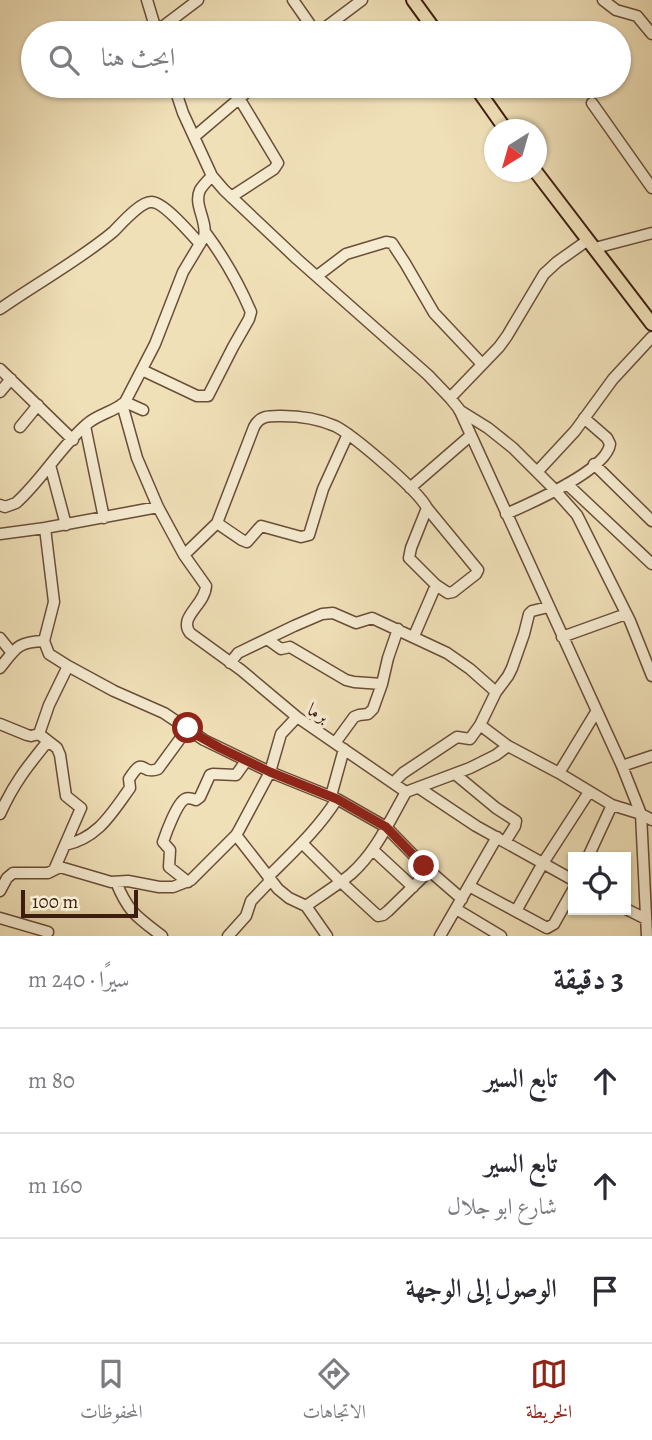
<!DOCTYPE html>
<html lang="ar">
<meta charset="utf-8">
<style>
body{margin:0;font-family:Alegreya,Amiri,serif;background:#f2f2f3;color:#2b2b33;direction:rtl}
.controls{position:absolute;right:21px;bottom:21px;display:grid;overflow:hidden;border-radius:0px;box-shadow:0 2px 5px #0004}
.controls button{width:63px;height:63px;display:grid;place-items:center;padding:0;border:0;border-bottom:2px solid #e1e1e2;background:#fff;color:#2b2b33;font:35px sans-serif}
.compass{position:absolute;left:484px;top:119px;width:63px;height:63px;border-radius:50%;background:#fff;box-shadow:0 2px 5px #0004;rotate:217deg}
.scale{position:absolute;left:21px;bottom:18px;width:117px;box-sizing:border-box;padding-left:7px;border:4px solid #3d1d0d;border-top:0;font-size:19px;line-height:24px;white-space:nowrap;color:#3d1d0d;-webkit-text-stroke:5px #f5ebd1;paint-order:stroke}
.stop{position:absolute;width:21px;height:21px;margin:-16px;border:5px solid #8f2418;border-radius:50%;background:#fff}
.stop.end{background:#8f2418;border-color:#fff;box-shadow:0 2px 7px #0008}
.list{margin:0;padding:0;list-style:none}
h2{display:flex;justify-content:space-between;align-items:center;height:91px;margin:0;padding:0 28px;font-size:30px}
h2 small{font-size:23px;font-weight:400;color:#7c7c81}
.list li{display:grid;grid-template-columns:46px 1fr auto;gap:21px;align-items:center;box-sizing:border-box;height:105px;padding:0 28px;border-top:2px solid #e1e1e2}
.list b{display:block;font-size:26px;white-space:nowrap}
.list p{margin:0;font-size:23px;white-space:nowrap;color:#7c7c81}
.list em{font-size:23px;font-style:normal;color:#7c7c81}
.icon{flex:none;width:38px;height:38px;fill:none;stroke:currentColor;stroke-width:2;stroke-linecap:round;stroke-linejoin:round}
.map{position:relative;flex:none;width:652px;height:936px;overflow:hidden;direction:ltr}
.search{position:absolute;background:#fff;box-shadow:0 2px 5px #0004;left:21px;right:21px;top:21px;height:77px;display:flex;align-items:center;gap:18px;box-sizing:border-box;padding:0 24px;border-radius:38px;color:#7c7c81;font-size:26px}
.sheet{height:406px;background:#fff}
nav{display:flex;justify-content:space-around;align-items:center;box-sizing:border-box;height:98px;border-top:2px solid #e1e1e2;background:#fff;font-size:19px;color:#7c7c81}
nav a{display:grid;justify-items:center;gap:4px}
nav .on{color:#8f2418}
.map>svg:first-child{display:block}
.lines{fill:none;stroke-linecap:round;stroke-linejoin:round}
.minor-casing{stroke:#6a4e38;stroke-width:13}
.major-casing{stroke:#3d1d0d;stroke-width:16}
.minor{stroke:#f5ebd1;stroke-width:10}
.major{stroke:#f0e0b8;stroke-width:12}
.route{stroke:#8f2418;stroke-width:9}
.labels{text-anchor:middle;dominant-baseline:central;stroke-width:7;stroke-linejoin:round;paint-order:stroke}
.street-label{font-size:19px;fill:#3d1d0d;stroke:#f5ebd1}
</style>
<div class="map">
<svg width="652" height="936" viewBox="0 0 652 936">
<rect width="100%" height="100%" fill="#f0e0b8"/>
<filter id="stains"><feTurbulence type="fractalNoise" baseFrequency=".00286" numOctaves="4"/><feColorMatrix values="0 0 0 0 .2 0 0 0 0 .09 0 0 0 0 .02 0 0 0 .5 -.17"/></filter>
<radialGradient id="worn" r=".72"><stop offset=".6" stop-color="#630" stop-opacity="0"/><stop offset="1" stop-color="#630" stop-opacity=".3"/></radialGradient>
<g class="lines">
<defs>
<path id="minor" d="M 147,0 L 157,33
M 293,0 L 316,33
M 603,0 L 616,10 L 637,16 L 652,34
M 157,31 L 198,0
M 318,33 L 362,0
M 174,86 L 183,113 L 212,176 L 224,190 L 297,259 L 428,375 L 450,398 L 459,409 L 622,766 L 641,814 L 647,936
M 592,103 L 652,188
M 194,137 L 254,86
M 231,197 L 274,169 L 278,163 L 239,98
M 595,248 L 652,233
M 317,276 L 346,254 L 386,242 L 392,243 L 405,263 L 434,313 L 482,364
M 0,309 C 37,283 78,261 113,232 C 121,224 140,202 151,202 C 163,201 191,234 200,244
M 0,369 L 73,440
M 142,370 L 197,396 L 208,396 L 233,347 L 249,319 L 251,312 C 239,284 223,256 205,232
M 0,392 L 11,379
M 450,398 L 499,347 L 507,336 L 544,274 L 557,262 L 588,240
M 125,402 L 143,410
M 122,404 L 137,458 L 158,507 L 184,555 L 206,586 C 205,605 178,617 190,633 L 241,670 L 297,717
M 459,410 L 488,428 L 513,448 L 553,488 L 577,515 L 630,621 L 652,676
M 85,426 L 104,518
M 20,427 L 38,405
M 594,464 L 652,521
M 50,465 L 66,525
M 537,472 L 575,431 L 613,379 L 652,337
M 567,484 L 652,564
M 410,488 L 470,436
M 0,505 L 5,507 L 16,503 C 42,480 61,446 87,424 C 98,414 114,412 125,402 L 155,344 L 183,272 L 204,237 C 208,221 193,205 200,190 C 203,185 208,180 212,176
M 427,508 L 478,570 L 476,574 L 453,592 L 448,593 L 436,585
M 506,514 C 529,504 607,470 610,444 L 607,438 L 584,418
M 217,523 L 242,540 L 247,542 L 261,526 L 301,537 L 309,535 L 323,489 L 348,434
M 45,528 L 158,507
M 0,534 L 45,528 L 54,602 L 44,641 L 49,654 L 68,666
M 184,555 L 217,523 L 254,427 C 260,415 270,416 282,416 C 299,416 319,419 335,426 C 353,435 418,490 427,508 L 411,548 L 409,558 L 436,585 L 414,636
M 562,637 L 626,614
M 0,638 L 12,653
M 267,639 L 281,649 L 290,647 L 346,680 L 354,682 L 382,684
M 230,663 L 238,653 L 294,626 L 322,614 L 333,613 L 356,623 L 372,618 L 447,653 L 470,669 L 496,692
M 0,668 C 16,648 17,642 44,641
M 0,724 L 27,735 L 31,736 L 39,734
M 480,725 L 496,692 L 508,676 L 512,668 L 524,634 L 529,614 L 532,611 L 548,607
M 335,743 L 354,717 L 359,715 L 368,714 L 373,709 L 382,684 L 388,658 L 398,629
M 622,766 L 652,756
M 559,773 L 596,712
M 455,774 L 496,808 L 516,821 L 515,826 L 505,842
M 393,783 L 403,773 L 457,737 L 470,739 L 480,725 L 508,746
M 419,788 L 476,826 L 573,880
M 331,796 L 344,749
M 0,814 C 14,783 27,767 48,741
M 236,835 L 278,889 L 289,898 L 306,906 C 320,896 339,884 351,874 C 376,852 390,820 406,792
M 302,843 L 340,881 L 378,916 L 383,915 L 388,911 L 429,871
M 65,845 C 98,838 111,814 130,788 L 129,779 C 145,754 140,776 158,769 L 188,728
M 373,850 L 413,887
M 588,857 L 612,805
M 54,870 L 81,808 L 66,796 L 60,755 L 57,748 L 39,734 L 49,705 L 68,666 L 114,691 L 164,713 L 204,740 L 270,772 L 337,799 L 386,827 L 424,866 L 462,899
M 268,877 C 293,852 319,828 337,799
M 116,882 C 128,912 137,917 162,936
M 188,882 L 169,867 L 170,850 L 163,842 C 166,833 177,803 185,799 C 189,797 193,799 196,800 L 200,797 L 210,775 L 213,774 L 236,775 L 246,761
M 469,886 L 547,928 L 554,924 L 573,890
M 0,891 L 7,878 L 13,873 L 48,873 L 60,867 L 111,882 L 128,881 L 159,887 L 173,887 L 191,880 L 236,835 L 239,830 L 270,772 L 281,734 L 297,717 L 406,792 L 470,768 L 496,755 L 508,746 L 559,773 L 612,805 L 641,814 L 652,820
M 306,906 L 327,936
M 456,909 L 501,936
M 626,909 L 646,919
M 516,911 L 543,863 L 589,792
M 0,918 L 48,932
M 228,936 L 246,916 L 251,901 L 271,880
M 440,936 L 497,837"/>
<path id="major" d="M 413,0 L 437,33
M 475,86 L 506,130
M 536,172 L 652,324"/>
</defs>
<use href="#minor" class="minor-casing"/>
<use href="#major" class="major-casing"/>
<use href="#minor" class="minor"/>
<use href="#major" class="major"/>
</g>
<g class="lines">
<path class="route" d="M 188,728 L 195,734 L 220,748 L 270,772 L 337,799 L 386,827 L 424,866"/>
</g>
<g class="labels">
<g class="street-label">
<text transform="translate(318 713) rotate(28)">برما</text>
</g>
</g>
<rect width="100%" height="100%" filter="url(#stains)"/>
<rect width="100%" height="100%" fill="url(#worn)"/>
</svg>
<div class="controls">
<button><svg class="icon" aria-label="locate" viewBox="0 0 24 24"><circle cx="12" cy="12" r="6"/><path d="M12 2v4M12 18v4M2 12h4M18 12h4"/></svg></button>
</div>
<svg class="compass" viewBox="-18 -18 36 36"><path d="M0-13l5 13h-10z" fill="#e53935"/><path d="M0 13l5-13h-10z" fill="#7c7c81"/></svg>
<div class="scale">100 m</div>
<div class="stop" style="left:188px;top:728px"></div>
<div class="stop end" style="left:424px;top:866px"></div>
<div class="search"><svg class="icon" aria-label="search" viewBox="0 0 24 24"><circle cx="10" cy="10" r="6"/><path d="M15 15l6 6"/></svg>ابحث هنا</div>
</div>
<section class="sheet">
<h2>3 دقيقة<small>سيرًا · 240 m</small></h2>
<ul class="list">
<li><svg class="icon" aria-label="ahead" viewBox="0 0 24 24"><path d="M12 20V5M6 11l6-6 6 6"/></svg><div><b>تابع السير</b></div><em>80 m</em></li>
<li><svg class="icon" aria-label="ahead" viewBox="0 0 24 24"><path d="M12 20V5M6 11l6-6 6 6"/></svg><div><b>تابع السير</b><p>شارع ابو جلال</p></div><em>160 m</em></li>
<li><svg class="icon" aria-label="arrive" viewBox="0 0 24 24"><path d="M6 21V4h12l-3 4 3 4H6"/></svg><div><b>الوصول إلى الوجهة</b></div></li>
</ul>
</section>
<nav>
<a class="on"><svg class="icon" aria-label="map" viewBox="0 0 24 24"><path d="M3 6l6-2 6 2 6-2v14l-6 2-6-2-6 2zM9 4v14M15 6v14"/></svg>الخريطة</a>
<a><svg class="icon" aria-label="directions" viewBox="0 0 24 24"><path d="M12 3l9 9-9 9-9-9zM9 14v-3h6M13 9l2 2-2 2"/></svg>الاتجاهات</a>
<a><svg class="icon" aria-label="saved" viewBox="0 0 24 24"><path d="M7 4h10v16l-5-4-5 4z"/></svg>المحفوظات</a>
</nav>
